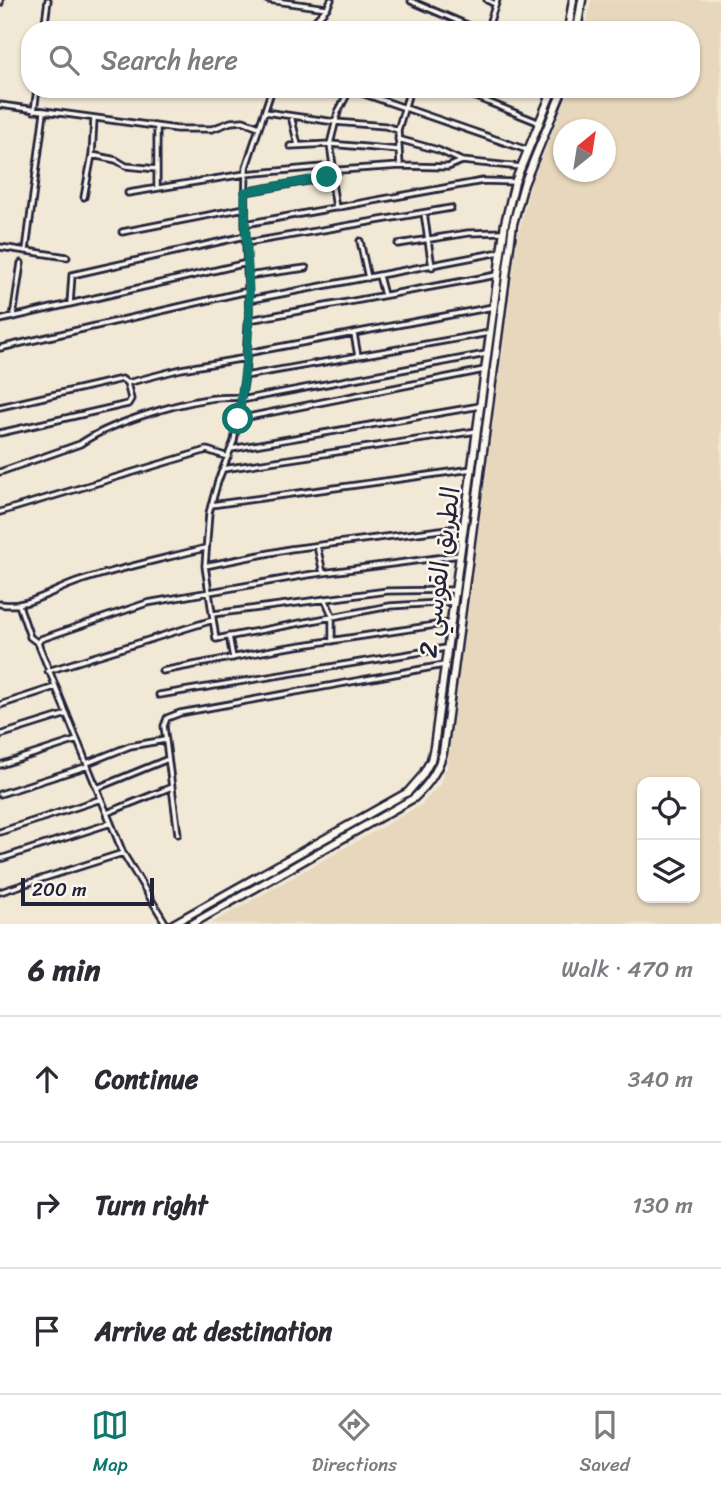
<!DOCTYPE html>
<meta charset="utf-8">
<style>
body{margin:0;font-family:Sriracha,"Playpen Sans Arabic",sans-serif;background:#f7f7f7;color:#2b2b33}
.controls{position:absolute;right:21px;bottom:21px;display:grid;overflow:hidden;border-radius:14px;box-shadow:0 2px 5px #0004}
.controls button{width:63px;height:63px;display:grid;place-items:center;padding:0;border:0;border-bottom:2px solid #e1e1e2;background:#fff;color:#2b2b33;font:35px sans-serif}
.compass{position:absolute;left:553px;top:119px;width:63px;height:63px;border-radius:50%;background:#fff;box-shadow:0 2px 5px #0004;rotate:30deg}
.scale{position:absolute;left:21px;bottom:18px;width:133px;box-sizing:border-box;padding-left:7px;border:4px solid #22223b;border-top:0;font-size:19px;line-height:24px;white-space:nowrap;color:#22223b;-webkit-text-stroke:5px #fbf7ec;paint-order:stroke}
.stop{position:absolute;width:21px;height:21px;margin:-16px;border:5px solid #0f766e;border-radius:50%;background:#fff}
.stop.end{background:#0f766e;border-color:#fff;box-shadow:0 2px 7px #0008}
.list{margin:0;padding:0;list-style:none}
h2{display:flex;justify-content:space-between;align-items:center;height:91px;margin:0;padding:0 28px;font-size:30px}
h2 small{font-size:23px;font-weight:400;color:#7c7c81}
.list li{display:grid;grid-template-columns:46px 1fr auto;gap:21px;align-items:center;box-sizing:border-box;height:126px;padding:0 28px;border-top:2px solid #e1e1e2}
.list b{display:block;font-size:26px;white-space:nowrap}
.list em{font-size:23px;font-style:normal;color:#7c7c81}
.icon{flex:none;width:38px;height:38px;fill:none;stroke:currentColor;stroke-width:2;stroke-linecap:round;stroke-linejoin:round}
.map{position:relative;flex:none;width:721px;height:924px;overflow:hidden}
.search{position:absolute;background:#fff;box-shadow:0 2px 5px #0004;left:21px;right:21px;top:21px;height:77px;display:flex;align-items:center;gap:18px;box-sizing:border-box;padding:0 24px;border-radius:28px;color:#7c7c81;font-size:26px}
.sheet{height:469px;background:#fff}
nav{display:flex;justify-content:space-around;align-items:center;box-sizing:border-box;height:98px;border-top:2px solid #e1e1e2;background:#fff;font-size:19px;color:#7c7c81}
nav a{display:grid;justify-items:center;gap:4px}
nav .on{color:#0f766e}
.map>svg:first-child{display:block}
.built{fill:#e7d7bc;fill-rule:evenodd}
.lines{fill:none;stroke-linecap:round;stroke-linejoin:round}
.minor-casing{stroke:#22223b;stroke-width:9}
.trunk-casing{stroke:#22223b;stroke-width:11}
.minor{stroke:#fbf7ec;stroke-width:3.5}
.trunk{stroke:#fbf7ec;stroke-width:6}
.route{stroke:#0f766e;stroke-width:9}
.labels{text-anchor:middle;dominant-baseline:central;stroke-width:5;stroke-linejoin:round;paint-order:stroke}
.street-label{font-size:26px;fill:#22223b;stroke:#fbf7ec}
</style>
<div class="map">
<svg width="721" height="924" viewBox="0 0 721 924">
<rect width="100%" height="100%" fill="#f2e8d6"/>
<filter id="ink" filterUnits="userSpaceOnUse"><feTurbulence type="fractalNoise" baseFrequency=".0143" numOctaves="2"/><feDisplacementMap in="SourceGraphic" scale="14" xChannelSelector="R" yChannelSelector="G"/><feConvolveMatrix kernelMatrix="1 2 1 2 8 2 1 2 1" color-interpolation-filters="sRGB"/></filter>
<g filter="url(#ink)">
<path class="built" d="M 591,0 L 721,0 L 721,924 L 210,924 L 421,805 L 440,784 L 445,769 L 447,769 L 518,236 L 531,183 L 570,89 L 691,89 L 691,30 L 586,30 ZM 564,130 L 606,130 L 606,172 L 564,172 ZM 642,782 L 695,782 L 695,898 L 642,898 Z"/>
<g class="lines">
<defs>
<path id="minor" d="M 268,0 L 327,8
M 487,0 L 495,4
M 411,1 L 479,30
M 0,3 L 0,0
M 44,30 L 48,0
M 306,30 L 327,8 L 331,0
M 487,30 L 497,0
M 272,89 L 246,167 L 245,224 L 249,310 L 245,376 L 234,441 L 218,481 L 209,513 L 205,566 L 216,639 L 390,606 L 454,602
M 315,89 L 347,95
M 350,89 L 527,150
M 456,89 L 540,123
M 0,105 L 177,129 L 212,129 L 231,122 L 243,121 L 259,127
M 34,111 L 37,89
M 265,112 L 335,122 L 385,126 L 398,130
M 291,116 L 298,145
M 157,127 L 157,188
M 398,139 L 438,150 L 462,161 L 521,167
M 290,146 L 330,144 L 399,150
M 92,155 L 116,160 L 126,166 L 157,169
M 400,166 L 398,130 L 410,89
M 334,173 L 330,144 L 338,112 L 350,89
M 331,176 L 336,208
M 245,192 L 324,178 L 340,170 L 400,166 L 448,167 L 462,161
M 128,193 L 245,174 L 333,166
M 84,197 L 92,155 L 94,119
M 424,213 L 432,267
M 245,224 L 483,181 L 515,182
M 122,232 L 245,208
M 360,241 L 368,278
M 246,243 L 451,208
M 398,244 L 468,233 L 503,232
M 0,247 L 67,257
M 26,250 L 44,112
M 247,276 L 306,268
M 379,276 L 384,295
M 249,300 L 500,252
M 70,304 L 72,275 L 245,236
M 13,317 L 21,263
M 0,320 L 247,263
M 249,320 L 497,275
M 354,334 L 358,356
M 0,348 L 248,291
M 247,353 L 493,307
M 245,376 L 489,333
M 241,400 L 486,354
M 0,407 L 122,379 L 127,383 L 181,369 L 246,358
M 238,419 L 484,370
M 0,433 L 128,404 L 131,399 L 127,383
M 231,449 L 480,406
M 223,469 L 477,431
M 0,472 L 80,444 C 108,424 174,404 208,399 C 219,397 230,398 241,397
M 211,505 L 472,469
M 0,512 L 207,450 L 228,457
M 317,546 L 323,573
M 205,566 L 290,549 L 464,527
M 325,599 L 332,615 L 332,641
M 0,604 C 27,609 53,590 77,582 C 119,568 163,559 205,548
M 19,605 L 30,637 L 38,643
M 213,614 L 387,591 L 454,590
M 229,636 L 233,658
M 48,671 L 213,620
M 162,671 L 283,648 L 449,623
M 159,695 L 446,648
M 0,705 L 55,687
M 0,735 L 67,714
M 87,763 L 130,746 L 165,740
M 0,765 L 77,740
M 97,788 L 168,759
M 0,794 L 88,766
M 107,813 L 172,787
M 0,832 L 101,799
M 178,834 L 164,726 L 167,718 L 180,713 L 444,665
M 0,859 L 111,823
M 0,892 L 123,853
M 166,924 L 123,853 L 38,643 L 41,639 L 147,603 L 307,575 L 460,555"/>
<path id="trunk" d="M 568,30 L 573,0
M 577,30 L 582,0
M 173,924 L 408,792 L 422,776 L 431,760 L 434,747 L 505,223 L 515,182 L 553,89
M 192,924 L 414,798 C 429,784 437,772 443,753 L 513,224 L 524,184 L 563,89"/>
</defs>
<use href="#minor" class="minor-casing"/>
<use href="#trunk" class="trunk-casing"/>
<use href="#minor" class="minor"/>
<use href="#trunk" class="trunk"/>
</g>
</g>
<g class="lines" filter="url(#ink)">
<path class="route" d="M 238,419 C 244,383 249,348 249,311 C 250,272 244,232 245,192 L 327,177"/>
</g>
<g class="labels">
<g class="street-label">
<text transform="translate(439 572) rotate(-82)">الطريق القوسي 2</text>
</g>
</g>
</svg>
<div class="controls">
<button><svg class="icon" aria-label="locate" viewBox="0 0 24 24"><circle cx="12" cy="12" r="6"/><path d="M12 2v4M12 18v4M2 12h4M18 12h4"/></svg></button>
<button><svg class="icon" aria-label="layers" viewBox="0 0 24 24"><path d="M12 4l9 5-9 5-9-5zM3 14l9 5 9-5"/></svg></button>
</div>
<svg class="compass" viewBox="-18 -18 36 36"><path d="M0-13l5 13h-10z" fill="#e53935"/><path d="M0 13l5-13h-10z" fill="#7c7c81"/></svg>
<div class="scale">200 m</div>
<div class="stop" style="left:238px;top:419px"></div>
<div class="stop end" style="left:327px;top:177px"></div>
<div class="search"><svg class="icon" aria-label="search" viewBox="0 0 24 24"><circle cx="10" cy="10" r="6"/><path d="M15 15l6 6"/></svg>Search here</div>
</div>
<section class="sheet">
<h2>6 min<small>Walk · 470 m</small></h2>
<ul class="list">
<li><svg class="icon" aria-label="ahead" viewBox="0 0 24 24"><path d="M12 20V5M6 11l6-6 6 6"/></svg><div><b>Continue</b></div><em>340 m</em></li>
<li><svg class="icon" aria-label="right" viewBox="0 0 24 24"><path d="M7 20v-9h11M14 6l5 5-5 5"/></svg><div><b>Turn right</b></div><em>130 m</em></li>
<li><svg class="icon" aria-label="arrive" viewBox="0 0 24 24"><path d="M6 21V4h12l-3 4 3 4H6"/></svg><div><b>Arrive at destination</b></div></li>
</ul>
</section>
<nav>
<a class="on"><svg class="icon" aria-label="map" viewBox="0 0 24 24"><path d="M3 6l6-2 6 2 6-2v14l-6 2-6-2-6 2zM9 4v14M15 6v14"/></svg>Map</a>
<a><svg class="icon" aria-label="directions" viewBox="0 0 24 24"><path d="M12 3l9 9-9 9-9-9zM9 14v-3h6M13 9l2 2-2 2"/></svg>Directions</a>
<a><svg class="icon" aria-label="saved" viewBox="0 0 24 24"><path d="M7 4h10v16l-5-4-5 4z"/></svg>Saved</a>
</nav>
